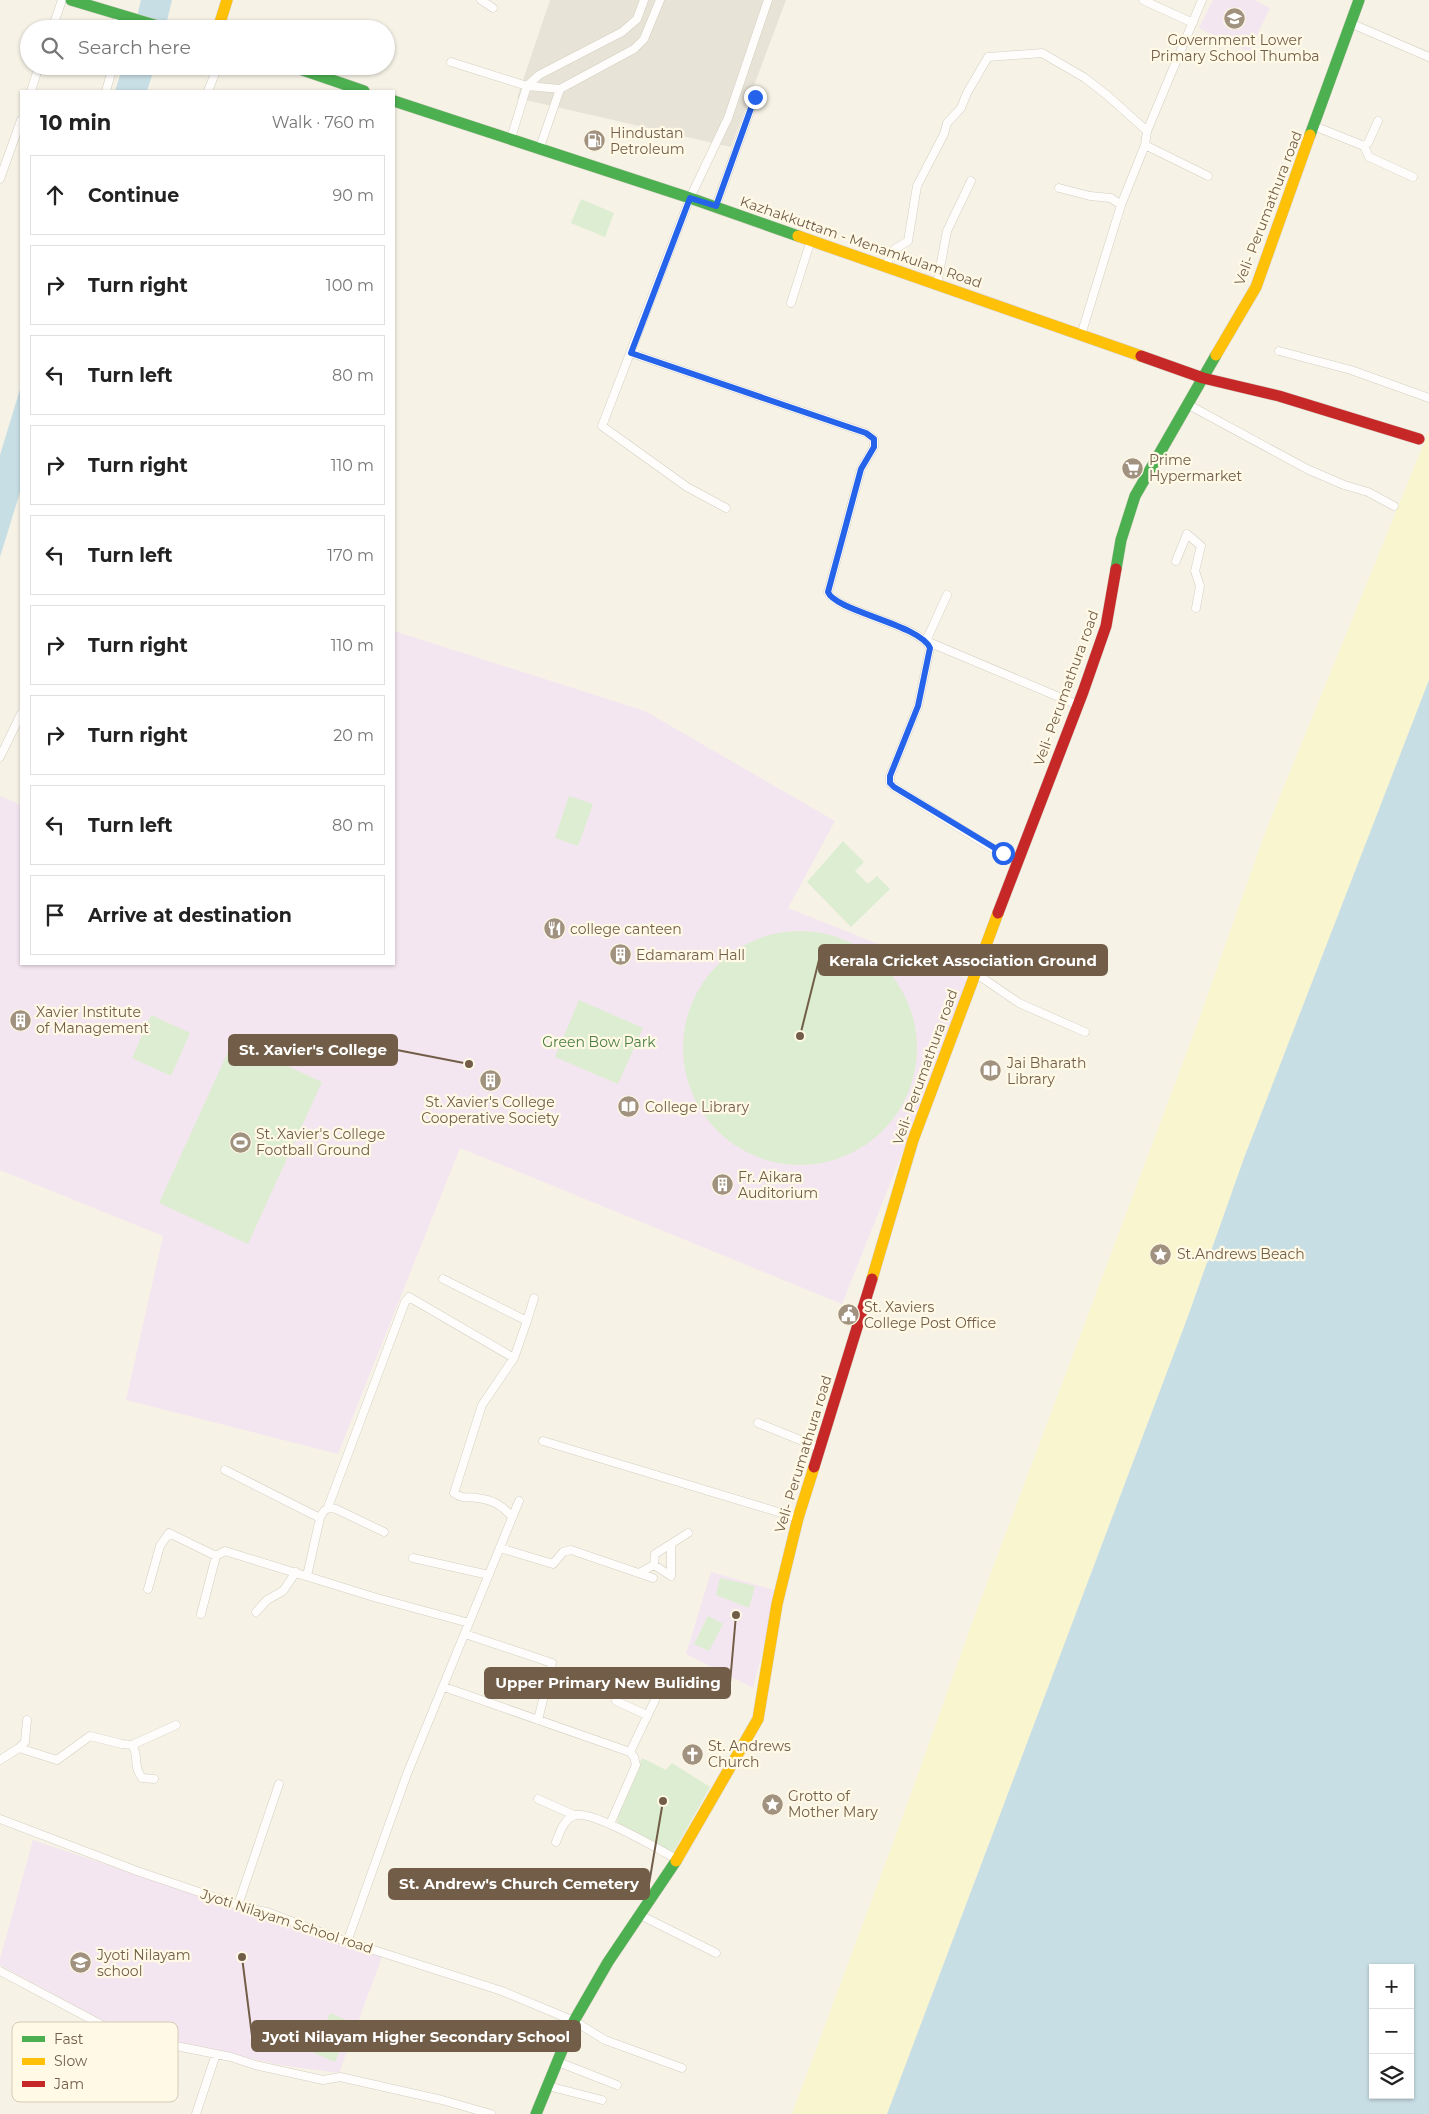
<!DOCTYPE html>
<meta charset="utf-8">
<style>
body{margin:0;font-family:Montserrat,sans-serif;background:#f2f2f2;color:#222}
.controls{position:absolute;right:15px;bottom:15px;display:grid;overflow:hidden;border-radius:0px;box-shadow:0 1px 4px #0004}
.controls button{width:45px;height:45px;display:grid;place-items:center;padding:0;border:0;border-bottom:1px solid #e0e0e0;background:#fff;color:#222;font:25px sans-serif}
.stop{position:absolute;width:15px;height:15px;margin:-11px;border:4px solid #2563eb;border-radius:50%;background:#fff}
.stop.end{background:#2563eb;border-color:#fff;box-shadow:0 1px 5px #0008}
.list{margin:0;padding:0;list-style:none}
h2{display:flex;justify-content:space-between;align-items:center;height:65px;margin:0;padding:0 20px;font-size:21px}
h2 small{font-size:16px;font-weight:400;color:#767676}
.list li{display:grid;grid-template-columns:32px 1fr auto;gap:15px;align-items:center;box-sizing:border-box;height:80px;margin:0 10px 10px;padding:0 10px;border:1px solid #e0e0e0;border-radius:0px}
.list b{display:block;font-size:19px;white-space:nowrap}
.list em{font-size:16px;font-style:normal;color:#767676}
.icon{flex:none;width:28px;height:28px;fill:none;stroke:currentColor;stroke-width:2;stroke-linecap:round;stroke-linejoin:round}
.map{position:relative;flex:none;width:1429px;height:2114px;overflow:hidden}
.search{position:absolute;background:#fff;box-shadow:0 1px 4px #0004;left:20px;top:20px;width:375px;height:55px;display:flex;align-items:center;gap:12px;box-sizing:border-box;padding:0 18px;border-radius:28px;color:#767676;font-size:19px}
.panel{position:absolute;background:#fff;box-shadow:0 1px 4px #0004;left:20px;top:90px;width:375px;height:875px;border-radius:0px}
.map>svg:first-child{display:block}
.industrial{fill:#e8e3d7}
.education{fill:#f4e6f0}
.green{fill:#ddedd1}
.sand{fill:#f9f5ce}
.water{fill:#c8dee5;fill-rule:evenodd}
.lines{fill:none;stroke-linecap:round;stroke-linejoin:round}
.street-casing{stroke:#d4cec1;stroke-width:9}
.fast-casing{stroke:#d6cfc3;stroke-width:12}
.slow-casing{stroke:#d6cfc3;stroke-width:12}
.jam-casing{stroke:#d6cfc3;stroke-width:12}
.street{stroke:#fefdfb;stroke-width:8}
.fast{stroke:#4caf50;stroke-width:11}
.slow{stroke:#ffc107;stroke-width:11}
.jam{stroke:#c62828;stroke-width:11}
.route{stroke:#2563eb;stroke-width:6}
.labels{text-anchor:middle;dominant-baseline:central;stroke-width:4.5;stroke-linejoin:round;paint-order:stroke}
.poi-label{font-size:14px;fill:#725e48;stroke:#fff9e6;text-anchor:start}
.street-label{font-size:14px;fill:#725e48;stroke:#fff9e6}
.park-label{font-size:14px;fill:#4b7e42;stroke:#fff9e6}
.key{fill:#fff9e6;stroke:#d5cab7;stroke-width:1}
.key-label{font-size:14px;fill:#725e48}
.leader{fill:none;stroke:#725e48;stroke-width:2}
.callout-dot{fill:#725e48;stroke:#fff9e6;stroke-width:2}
.callout{fill:#725e48;stroke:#725e48;stroke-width:2}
.callout-label{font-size:15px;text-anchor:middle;font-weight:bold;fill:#fff}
</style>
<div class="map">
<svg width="1429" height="2114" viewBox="0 0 1429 2114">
<rect width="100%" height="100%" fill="#f6f2e6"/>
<path class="industrial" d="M 550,0 L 786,0 L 731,147 L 517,98 Z"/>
<path class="education" d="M 1213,0 L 1254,0 L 1270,8 L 1249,52 L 1199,28 Z
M 394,631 L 645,711 L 835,821 L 788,908 L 971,981 L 842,1304 L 460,1148 L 338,1454 L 126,1400 L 163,1236 L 0,1170 L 0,796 L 21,805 L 21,964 L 394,964 Z
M 711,1572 L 778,1591 L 753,1688 L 686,1654 Z
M 33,1840 L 382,1957 L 339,2073 L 280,2065 L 118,2029 L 0,1965 L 0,1959 Z"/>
<path class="green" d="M 581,199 L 614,213 L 605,237 L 571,223 Z
M 569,796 L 593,804 L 578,846 L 555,838 Z
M 843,841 L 864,862 L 855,871 L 868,884 L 877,876 L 890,889 L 851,927 L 807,882 Z
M683 1048a117 117 0 1 1 234 0a117 117 0 1 1-234 0Z
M 579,1000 L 643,1028 L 618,1084 L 555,1057 Z
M 151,1015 L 190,1033 L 171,1076 L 132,1058 Z
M 233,1041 L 322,1082 L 248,1244 L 159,1203 Z
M 720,1578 L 755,1586 L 749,1608 L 716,1595 Z
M 708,1616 L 723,1624 L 709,1651 L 694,1644 Z
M 642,1758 L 666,1770 L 672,1763 L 710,1787 L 673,1853 L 618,1823 L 617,1814 Z
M 330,2013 L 351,2022 L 335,2062 L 314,2053 Z"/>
<path class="sand" d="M 1429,431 L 1429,680 L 1244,1158 L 1187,1319 L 887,2114 L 792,2114 L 903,1816 L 971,1626 L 1197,1025 L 1265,833 Z"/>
<path class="water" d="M 141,0 L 172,0 L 165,29 L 134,29 Z
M 123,66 L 155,66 L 147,91 L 115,91 Z
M 21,386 L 21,489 L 0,557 L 0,455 Z
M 1429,680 L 1429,2114 L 887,2114 L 1187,1319 L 1244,1158 ZM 1373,1968 L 1410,1968 L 1410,2095 L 1373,2095 Z"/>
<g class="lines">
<defs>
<path id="street" d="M 481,0 L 493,8
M 1143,0 L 1193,23
M 118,14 L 118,29
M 1350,23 L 1429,57
M 52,29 L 62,0
M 451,62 L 527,86 L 560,89
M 31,91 L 39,66
M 106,91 L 113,66
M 208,91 L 218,66
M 1314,126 L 1364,146 L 1368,143 L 1378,121
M 511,138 L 527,86 L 539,75 L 622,32 L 637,19 L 644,0
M 1145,145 L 1208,176
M 1364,146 L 1369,157 L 1413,177
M 539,150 L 560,89 L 634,49 L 644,39 L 660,0
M 0,179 L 21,120
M 1059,188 L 1090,196 L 1111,198 L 1121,205
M 716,206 L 755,97
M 885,266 L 895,249 L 908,241 L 917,186 L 944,134 L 947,123 L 961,108 L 967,93 L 988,57 L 1042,53 L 1085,78 L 1108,96 L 1147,131
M 937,284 L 947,231 L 971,181
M 791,303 L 811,240
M 1081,335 L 1121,205 L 1145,145 L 1147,131 L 1202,0
M 1279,351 L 1351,370 L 1429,398
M 631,353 L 866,433 L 874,439 L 874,447 L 861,469 L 828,592 C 834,611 921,625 930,648 L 918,706 L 890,776 L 890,783 L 894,787 L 995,850 L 1018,859
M 1187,404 L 1307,469 L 1344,485 L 1368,492 L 1394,506
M 726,508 L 687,487 L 602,426 L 690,198 L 728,118 L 768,0
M 1176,561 L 1187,534 L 1201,546 L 1195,571 L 1200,586 L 1196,608
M 947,595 L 926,641 L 1078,705
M 0,757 L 21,714
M 975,973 L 1019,1003 L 1085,1032
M 443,1279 L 527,1321 L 514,1358 L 482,1405 L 454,1493 C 464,1500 466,1496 477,1498 C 493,1500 502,1505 512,1517
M 527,1321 L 534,1298
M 758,1423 L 820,1448
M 543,1441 L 798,1518
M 225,1470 L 320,1518
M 328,1507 L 405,1302 L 409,1297 L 514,1358
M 500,1548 L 553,1564 L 563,1552 L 571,1550 L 653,1578
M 413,1558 L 489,1575
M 654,1565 L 671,1576 L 671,1544
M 639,1573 L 654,1565 L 655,1554 L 688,1533
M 307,1576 L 320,1518 C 324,1509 327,1507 336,1509 L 384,1532
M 148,1589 L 160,1546 L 169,1533 L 216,1556
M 256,1612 L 267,1600 L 283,1591 L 296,1572
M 201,1614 L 216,1556 L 225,1551 L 377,1598 L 469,1623
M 465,1634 L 552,1663 L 538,1720
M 444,1687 L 630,1752 L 634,1757 L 636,1765 L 610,1824
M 616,1701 L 647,1715
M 132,1745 C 140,1757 132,1764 142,1778 L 154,1779
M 19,1748 L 25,1742 L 27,1720
M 630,1752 L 655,1700
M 0,1760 L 19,1748 L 57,1760 L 90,1736 L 122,1744 L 132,1745 L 176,1725
M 538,1799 L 574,1815
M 0,1819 L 137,1871 L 246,1908 L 267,1912 L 336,1938 L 502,1991 L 574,2021 L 605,2040 L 682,2068
M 556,1842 C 560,1832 564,1818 576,1815 C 594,1811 659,1850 677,1859
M 238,1905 L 279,1784
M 640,1915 L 716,1953
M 347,1942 L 407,1774 L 519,1501
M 0,1971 L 121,2035 L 231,2057 L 255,2065 L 323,2080 L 340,2077 L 442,2100 L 491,2114
M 558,2062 L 617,2085
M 548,2086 L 602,2100
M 196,2114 L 216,2054"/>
<path id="fast" d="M 71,0 L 168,29
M 291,66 L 364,91
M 394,101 L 690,198 L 798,236
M 1310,135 L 1359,0
M 1116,569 L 1121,540 L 1135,496 L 1216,355
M 536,2114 L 574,2021 L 608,1962 L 676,1861"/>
<path id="slow" d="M 218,29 L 227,0
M 798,236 L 1141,356
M 1216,355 L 1256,287 L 1310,135
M 872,1279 L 913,1140 L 998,913
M 676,1861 L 758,1719 L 777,1604 L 798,1518 L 814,1467"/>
<path id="jam" d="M 1141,356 L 1203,378 L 1279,396 L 1419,439
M 998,913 L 1083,692 L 1106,626 L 1116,569
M 814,1467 L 872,1279"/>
</defs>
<use href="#street" class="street-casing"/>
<use href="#fast" class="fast-casing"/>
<use href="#slow" class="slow-casing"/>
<use href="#jam" class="jam-casing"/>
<use href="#street" class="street"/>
<use href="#fast" class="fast"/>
<use href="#slow" class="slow"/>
<use href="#jam" class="jam"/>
</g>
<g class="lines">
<path class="route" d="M 755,97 L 716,206 L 690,198 L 631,353 L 866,433 L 874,439 L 874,447 L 861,469 L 828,592 C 835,611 921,625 930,648 L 918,706 L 890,776 L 890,783 L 894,787 L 1003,853"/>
</g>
<defs>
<symbol id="school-disc" viewBox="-11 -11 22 22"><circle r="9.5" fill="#a0927f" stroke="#fff9e6"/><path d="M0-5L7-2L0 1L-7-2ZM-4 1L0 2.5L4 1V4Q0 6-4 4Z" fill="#fff"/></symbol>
<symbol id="fuel-disc" viewBox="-11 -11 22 22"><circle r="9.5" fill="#a0927f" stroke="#fff9e6"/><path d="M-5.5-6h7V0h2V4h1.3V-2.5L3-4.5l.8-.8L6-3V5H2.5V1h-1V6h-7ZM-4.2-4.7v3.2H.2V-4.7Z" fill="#fff"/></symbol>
<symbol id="supermarket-disc" viewBox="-11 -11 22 22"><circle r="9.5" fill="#a0927f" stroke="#fff9e6"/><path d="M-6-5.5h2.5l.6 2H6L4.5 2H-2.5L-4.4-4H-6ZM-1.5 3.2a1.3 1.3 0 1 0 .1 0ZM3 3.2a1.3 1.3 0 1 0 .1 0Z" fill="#fff"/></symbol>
<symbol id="restaurant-disc" viewBox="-11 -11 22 22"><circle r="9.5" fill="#a0927f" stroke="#fff9e6"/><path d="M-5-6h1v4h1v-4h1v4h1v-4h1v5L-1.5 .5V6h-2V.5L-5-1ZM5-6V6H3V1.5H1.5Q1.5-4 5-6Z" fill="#fff"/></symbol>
<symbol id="building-disc" viewBox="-11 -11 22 22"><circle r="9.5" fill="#a0927f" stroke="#fff9e6"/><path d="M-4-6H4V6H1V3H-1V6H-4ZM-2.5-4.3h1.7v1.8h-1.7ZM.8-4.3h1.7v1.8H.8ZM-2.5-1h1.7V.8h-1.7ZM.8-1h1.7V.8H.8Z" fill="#fff"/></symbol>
<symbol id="library-disc" viewBox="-11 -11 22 22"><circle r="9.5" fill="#a0927f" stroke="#fff9e6"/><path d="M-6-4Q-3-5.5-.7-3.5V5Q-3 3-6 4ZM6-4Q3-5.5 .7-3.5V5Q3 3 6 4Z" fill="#fff"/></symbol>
<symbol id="stadium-disc" viewBox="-11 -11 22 22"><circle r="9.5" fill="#a0927f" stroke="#fff9e6"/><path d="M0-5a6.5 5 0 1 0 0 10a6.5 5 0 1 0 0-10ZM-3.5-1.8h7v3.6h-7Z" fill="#fff"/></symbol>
<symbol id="sight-disc" viewBox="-11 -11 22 22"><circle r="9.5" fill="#a0927f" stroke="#fff9e6"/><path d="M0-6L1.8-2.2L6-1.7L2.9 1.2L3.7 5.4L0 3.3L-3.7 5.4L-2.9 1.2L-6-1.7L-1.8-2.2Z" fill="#fff"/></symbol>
<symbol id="civic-disc" viewBox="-11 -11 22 22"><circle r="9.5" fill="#a0927f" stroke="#fff9e6"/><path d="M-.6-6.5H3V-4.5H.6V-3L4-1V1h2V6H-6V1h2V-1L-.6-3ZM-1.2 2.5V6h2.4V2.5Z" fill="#fff"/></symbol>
<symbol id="church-disc" viewBox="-11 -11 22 22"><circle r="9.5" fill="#a0927f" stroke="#fff9e6"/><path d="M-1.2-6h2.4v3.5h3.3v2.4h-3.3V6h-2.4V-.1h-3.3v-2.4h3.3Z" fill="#fff"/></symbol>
</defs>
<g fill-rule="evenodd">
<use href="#school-disc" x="1222" y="6" width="25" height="25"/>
<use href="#fuel-disc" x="582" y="128" width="25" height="25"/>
<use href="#supermarket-disc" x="1120" y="456" width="25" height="25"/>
<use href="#restaurant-disc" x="542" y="916" width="25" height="25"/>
<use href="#building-disc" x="608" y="942" width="25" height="25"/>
<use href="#building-disc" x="8" y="1008" width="25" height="25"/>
<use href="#library-disc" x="978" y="1058" width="25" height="25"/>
<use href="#building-disc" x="478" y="1068" width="25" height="25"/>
<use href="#library-disc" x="616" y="1094" width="25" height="25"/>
<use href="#stadium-disc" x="228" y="1130" width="25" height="25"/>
<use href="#building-disc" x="710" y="1172" width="25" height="25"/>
<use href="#sight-disc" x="1148" y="1242" width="25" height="25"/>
<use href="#civic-disc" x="836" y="1302" width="25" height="25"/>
<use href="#church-disc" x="680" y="1742" width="25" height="25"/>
<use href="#sight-disc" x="760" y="1792" width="25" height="25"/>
<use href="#school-disc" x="68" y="1950" width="25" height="25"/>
</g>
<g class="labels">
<g class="poi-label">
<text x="1235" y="40" text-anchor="middle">Government Lower<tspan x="1235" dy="16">Primary School Thumba</tspan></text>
<text x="610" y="133">Hindustan<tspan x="610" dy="16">Petroleum</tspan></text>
<text x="1149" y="460">Prime<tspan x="1149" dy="16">Hypermarket</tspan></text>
<text x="570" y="929">college canteen</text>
<text x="636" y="955">Edamaram Hall</text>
<text x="36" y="1012">Xavier Institute<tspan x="36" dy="16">of Management</tspan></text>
<text x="1007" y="1063">Jai Bharath<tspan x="1007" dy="16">Library</tspan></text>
<text x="490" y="1102" text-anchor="middle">St. Xavier's College<tspan x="490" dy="16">Cooperative Society</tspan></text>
<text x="645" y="1107">College Library</text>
<text x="256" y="1134">St. Xavier's College<tspan x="256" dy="16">Football Ground</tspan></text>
<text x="738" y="1177">Fr. Aikara<tspan x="738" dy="16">Auditorium</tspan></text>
<text x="1177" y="1254">St.Andrews Beach</text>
<text x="864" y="1307">St. Xaviers<tspan x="864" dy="16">College Post Office</tspan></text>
<text x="708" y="1746">St. Andrews<tspan x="708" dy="16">Church</tspan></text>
<text x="788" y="1796">Grotto of<tspan x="788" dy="16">Mother Mary</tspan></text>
<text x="97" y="1955">Jyoti Nilayam<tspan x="97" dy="16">school</tspan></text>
</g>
<g class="street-label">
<text transform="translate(1268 208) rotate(-69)">Veli- Perumathura road</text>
<text transform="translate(861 242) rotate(19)">Kazhakkuttam - Menamkulam Road</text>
<text transform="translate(1066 688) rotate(-70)">Veli- Perumathura road</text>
<text transform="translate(925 1067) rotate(-70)">Veli- Perumathura road</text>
<text transform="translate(803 1454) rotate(-73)">Veli- Perumathura road</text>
<text transform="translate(287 1921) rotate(18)">Jyoti Nilayam School road</text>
</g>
<g class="park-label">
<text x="599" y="1042">Green Bow Park</text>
</g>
</g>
<rect x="12" y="2022" width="166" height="80" rx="8" class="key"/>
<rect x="22" y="2036" width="23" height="6" fill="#4caf50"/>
<rect x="22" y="2058" width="23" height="7" fill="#ffc107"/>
<rect x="22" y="2081" width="23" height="6" fill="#c62828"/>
<g class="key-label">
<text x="54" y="2044">Fast</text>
<text x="54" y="2066">Slow</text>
<text x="54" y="2089">Jam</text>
</g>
<path class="leader" d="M800 1036L819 960M469 1064L397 1050M736 1615L730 1683M663 1801L649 1884M242 1957L252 2036"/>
<g class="callout-dot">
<circle cx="800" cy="1036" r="5"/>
<circle cx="469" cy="1064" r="5"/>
<circle cx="736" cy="1615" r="5"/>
<circle cx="663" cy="1801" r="5"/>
<circle cx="242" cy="1957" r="5"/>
</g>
<g class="callout">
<rect x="819" y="945" width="288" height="30" rx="5"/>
<rect x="229" y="1035" width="168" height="30" rx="5"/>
<rect x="485" y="1668" width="245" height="30" rx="5"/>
<rect x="389" y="1869" width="260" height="30" rx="5"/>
<rect x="252" y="2021" width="328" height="30" rx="5"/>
</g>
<g class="callout-label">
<text x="963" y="966">Kerala Cricket Association Ground</text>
<text x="313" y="1055">St. Xavier's College</text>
<text x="608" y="1688">Upper Primary New Buliding</text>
<text x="519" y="1889">St. Andrew's Church Cemetery</text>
<text x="416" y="2042">Jyoti Nilayam Higher Secondary School</text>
</g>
</svg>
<div class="controls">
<button>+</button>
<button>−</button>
<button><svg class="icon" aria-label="layers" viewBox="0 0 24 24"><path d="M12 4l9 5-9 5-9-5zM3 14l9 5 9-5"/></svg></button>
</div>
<div class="stop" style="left:1003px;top:853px"></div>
<div class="stop end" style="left:755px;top:97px"></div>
<div class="search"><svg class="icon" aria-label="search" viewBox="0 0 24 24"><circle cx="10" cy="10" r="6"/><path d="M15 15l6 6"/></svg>Search here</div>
<section class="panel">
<h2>10 min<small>Walk · 760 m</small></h2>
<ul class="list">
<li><svg class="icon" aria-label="ahead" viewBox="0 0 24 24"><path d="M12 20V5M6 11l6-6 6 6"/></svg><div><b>Continue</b></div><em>90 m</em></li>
<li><svg class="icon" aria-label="right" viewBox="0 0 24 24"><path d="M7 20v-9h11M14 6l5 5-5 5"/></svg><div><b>Turn right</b></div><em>100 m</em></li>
<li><svg class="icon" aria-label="left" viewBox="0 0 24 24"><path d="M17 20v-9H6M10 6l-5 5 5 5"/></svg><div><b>Turn left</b></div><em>80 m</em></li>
<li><svg class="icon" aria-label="right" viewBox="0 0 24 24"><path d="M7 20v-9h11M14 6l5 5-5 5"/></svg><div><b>Turn right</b></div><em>110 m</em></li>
<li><svg class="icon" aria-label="left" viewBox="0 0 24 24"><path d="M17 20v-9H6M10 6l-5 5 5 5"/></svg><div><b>Turn left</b></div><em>170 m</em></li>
<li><svg class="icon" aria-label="right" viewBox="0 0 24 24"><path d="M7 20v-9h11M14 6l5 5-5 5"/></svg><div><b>Turn right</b></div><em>110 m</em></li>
<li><svg class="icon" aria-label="right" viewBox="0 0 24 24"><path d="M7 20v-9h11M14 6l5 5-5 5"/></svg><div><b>Turn right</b></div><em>20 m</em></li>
<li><svg class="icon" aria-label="left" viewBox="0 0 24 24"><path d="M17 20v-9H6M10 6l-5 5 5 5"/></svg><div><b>Turn left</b></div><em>80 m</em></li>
<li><svg class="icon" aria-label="arrive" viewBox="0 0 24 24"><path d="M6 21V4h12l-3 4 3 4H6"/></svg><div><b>Arrive at destination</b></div></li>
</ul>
</section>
</div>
